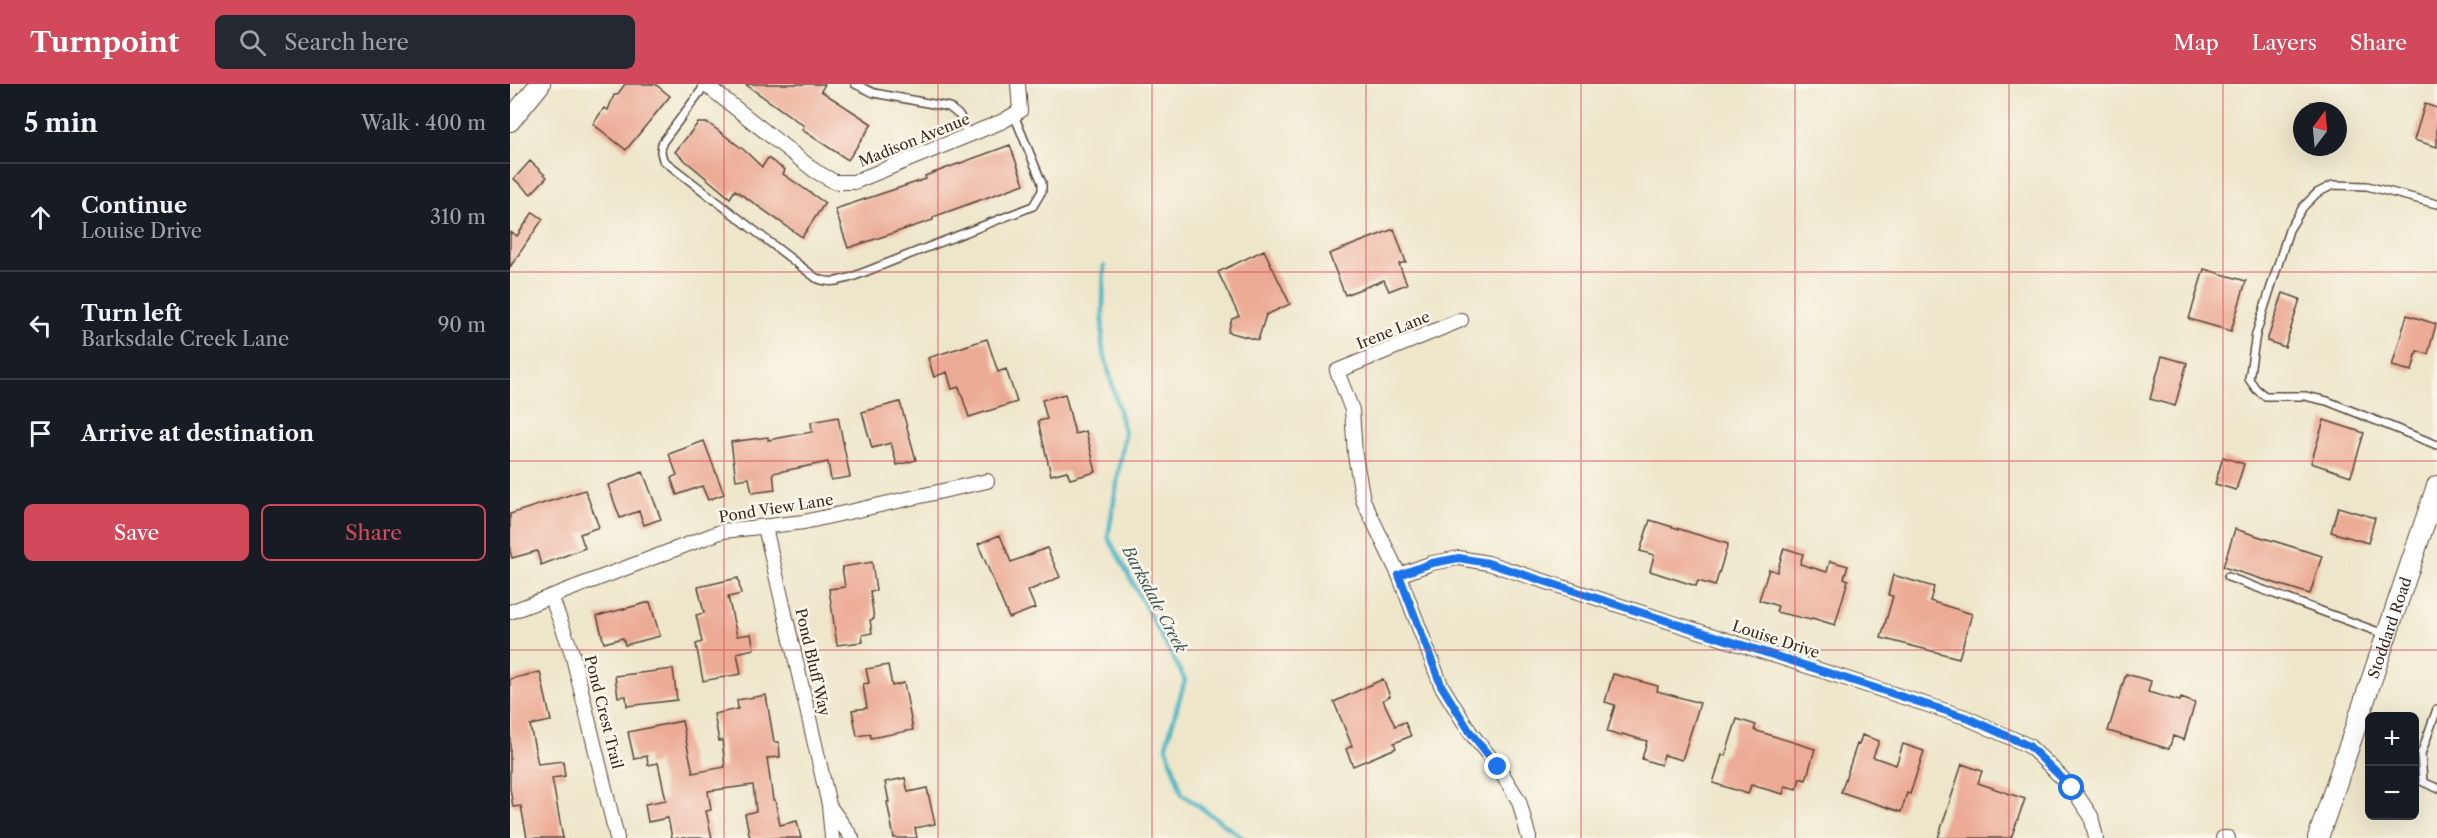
<!DOCTYPE html>
<meta charset="utf-8">
<style>
body{margin:0;font-family:"Libre Caslon Text",serif;background:#242831;color:#f1f3f6}
.controls{position:absolute;right:18px;bottom:18px;display:grid;overflow:hidden;border-radius:9px;box-shadow:0 6px 24px #0002}
.controls button{width:54px;height:54px;display:grid;place-items:center;padding:0;border:0;border-bottom:2px solid #363941;background:#171b24;color:#f1f3f6;font:30px sans-serif}
.compass{position:absolute;left:1783px;top:18px;width:54px;height:54px;border-radius:50%;background:#171b24;box-shadow:0 6px 24px #0002;rotate:16deg}
.stop{position:absolute;width:18px;height:18px;margin:-14px;border:4px solid #1a73e8;border-radius:50%;background:#fff}
.stop.end{background:#1a73e8;border-color:#fff;box-shadow:0 2px 6px #0008}
.list{margin:0;padding:0;list-style:none}
h2{display:flex;justify-content:space-between;align-items:center;height:78px;margin:0;padding:0 24px;font-size:26px}
h2 small{font-size:20px;font-weight:400;color:#9ea1a6}
.list li{display:grid;grid-template-columns:39px 1fr auto;gap:18px;align-items:center;box-sizing:border-box;height:108px;padding:0 24px;border-top:2px solid #363941}
.list b{display:block;font-size:22px;white-space:nowrap}
.list p{margin:0;font-size:20px;white-space:nowrap;color:#9ea1a6}
.list em{font-size:20px;font-style:normal;color:#9ea1a6}
.actions{display:flex;gap:12px;padding:18px 24px}
.actions a{flex:1;padding:14px 0;border:2px solid #d1495b;border-radius:9px;text-align:center;font-size:21px;color:#d1495b}
.actions .main{background:#d1495b;color:#fff}
.icon{flex:none;width:33px;height:33px;fill:none;stroke:currentColor;stroke-width:2;stroke-linecap:round;stroke-linejoin:round}
.map{position:relative;flex:none;width:1927px;height:754px;overflow:hidden}
header{display:flex;align-items:center;gap:36px;box-sizing:border-box;height:84px;padding:0 30px;background:#d1495b;color:#fff}
header strong{font-size:28px}
nav{display:flex;gap:33px;margin-inline-start:auto;font-size:21px}
.search{width:420px;height:54px;background:#242831;display:flex;align-items:center;gap:15px;box-sizing:border-box;padding:0 21px;border-radius:9px;color:#9ea1a6;font-size:22px}
main{display:flex}
aside{flex:1;background:#171b24}
.map>svg:first-child{display:block}
.lines{fill:none;stroke-linecap:round;stroke-linejoin:round}
.stream{stroke:#46b4c1;stroke-width:4.5}
.building{fill:#ecab95}
.lane-casing{stroke:#564638;stroke-width:10}
.street-casing{stroke:#564638;stroke-width:16}
.secondary-casing{stroke:#564638;stroke-width:22}
.lane{stroke:#fff;stroke-width:7}
.street{stroke:#fff;stroke-width:14}
.secondary{stroke:#fff;stroke-width:20}
.route{stroke:#1a73e8;stroke-width:8}
.grid{fill:none;stroke:#d1495b;stroke-width:1.5;stroke-opacity:0.55}
.labels{text-anchor:middle;dominant-baseline:central;stroke-width:5;stroke-linejoin:round;paint-order:stroke}
.street-label{font-size:15px;fill:#3b2a1e;stroke:#fbf7ec}
.water-label{font-size:16px;font-style:italic;fill:#3f5a57;stroke:#fbf7ec}
</style>
<header>
<strong>Turnpoint</strong>
<div class="search"><svg class="icon" aria-label="search" viewBox="0 0 24 24"><circle cx="10" cy="10" r="6"/><path d="M15 15l6 6"/></svg>Search here</div>
<nav><a>Map</a><a>Layers</a><a>Share</a></nav>
</header>
<main>
<aside>
<h2>5 min<small>Walk · 400 m</small></h2>
<ul class="list">
<li><svg class="icon" aria-label="ahead" viewBox="0 0 24 24"><path d="M12 20V5M6 11l6-6 6 6"/></svg><div><b>Continue</b><p>Louise Drive</p></div><em>310 m</em></li>
<li><svg class="icon" aria-label="left" viewBox="0 0 24 24"><path d="M17 20v-9H6M10 6l-5 5 5 5"/></svg><div><b>Turn left</b><p>Barksdale Creek Lane</p></div><em>90 m</em></li>
<li><svg class="icon" aria-label="arrive" viewBox="0 0 24 24"><path d="M6 21V4h12l-3 4 3 4H6"/></svg><div><b>Arrive at destination</b></div></li>
</ul>
<div class="actions"><a class="main">Save</a><a>Share</a></div>
</aside>
<div class="map">
<svg width="1927" height="754" viewBox="0 0 1927 754">
<rect width="100%" height="100%" fill="#fbf7ec"/>
<filter id="ink" filterUnits="userSpaceOnUse"><feTurbulence type="fractalNoise" baseFrequency=".0167" numOctaves="2"/><feDisplacementMap in="SourceGraphic" scale="12" xChannelSelector="R" yChannelSelector="G"/><feConvolveMatrix kernelMatrix="1 2 1 2 8 2 1 2 1" color-interpolation-filters="sRGB"/></filter>
<filter id="wash" filterUnits="userSpaceOnUse"><feTurbulence type="fractalNoise" baseFrequency=".008" numOctaves="4" result="noise"/><feDisplacementMap in="SourceGraphic" scale="24" xChannelSelector="R" yChannelSelector="G"/><feGaussianBlur stdDeviation="1.35" result="paint"/><feColorMatrix in="noise" values="0 0 0 0 0 0 0 0 0 0 0 0 0 0 0 0 0 1.4 0 .05"/><feComposite in="paint" operator="in"/></filter>
<g filter="url(#wash)">
<rect width="100%" height="100%" fill="#eee6ca"/>
<g class="lines">
<path class="stream" d="M 594,182 L 592,261 L 615,350 L 598,453 L 675,596 L 656,661 L 672,710 L 733,754"/>
</g>
<g id="blocks">
<path class="building" d="M 115,0 L 145,0 L 160,12 L 116,66 L 83,40 L 94,24 L 98,26 L 104,11 L 107,11 Z
M 235,0 L 315,0 L 311,7 L 362,40 L 338,76 L 292,46 L 294,42 Z
M 1915,20 L 1927,24 L 1927,63 L 1904,56 Z
M 188,39 L 198,39 L 234,66 L 252,83 L 258,74 L 275,86 L 273,90 L 315,119 L 292,153 L 225,106 L 220,114 L 165,68 Z
M 500,61 L 514,100 L 423,133 L 423,136 L 338,164 L 325,125 L 416,95 L 415,92 Z
M 20,77 L 37,93 L 21,110 L 4,95 Z
M 23,128 L 33,135 L 0,183 L 0,148 L 7,152 Z
M 884,145 L 896,178 L 889,180 L 897,200 L 879,207 L 874,196 L 835,211 L 819,170 Z
M 754,166 L 780,220 L 756,231 L 748,256 L 718,248 L 722,235 L 729,232 L 708,188 Z
M 1694,185 L 1736,197 L 1721,247 L 1679,235 Z
M 1773,209 L 1790,215 L 1775,263 L 1757,257 Z
M 1897,231 L 1926,240 L 1918,270 L 1907,267 L 1902,287 L 1882,282 Z
M 477,255 L 488,288 L 496,285 L 507,318 L 459,333 L 449,303 L 442,305 L 437,288 L 424,293 L 418,274 Z
M 1652,272 L 1677,279 L 1665,322 L 1640,315 Z
M 555,310 L 565,350 L 576,347 L 586,388 L 560,395 L 557,387 L 541,391 L 528,337 L 537,335 L 532,316 Z
M 390,318 L 406,376 L 387,381 L 381,359 L 362,364 L 352,328 Z
M 328,333 L 340,393 L 321,396 L 318,378 L 263,389 L 265,406 L 242,409 L 239,394 L 226,396 L 221,358 L 258,353 L 258,356 L 302,348 L 301,338 Z
M 1814,336 L 1854,349 L 1841,392 L 1801,379 Z
M 194,357 L 214,410 L 198,416 L 192,402 L 167,411 L 161,394 L 167,391 L 159,370 Z
M 1713,373 L 1734,380 L 1726,406 L 1705,400 Z
M 133,388 L 151,435 L 134,441 L 129,427 L 110,434 L 98,401 Z
M 75,406 L 89,443 L 70,450 L 75,464 L 31,481 L 27,467 L 2,474 L 0,466 L 0,430 Z
M 1828,423 L 1865,434 L 1858,459 L 1821,448 Z
M 1140,436 L 1218,460 L 1205,502 L 1188,497 L 1186,502 L 1140,487 L 1144,471 L 1130,467 Z
M 1725,445 L 1812,472 L 1800,510 L 1713,483 Z
M 490,451 L 501,478 L 537,464 L 550,493 L 518,507 L 525,524 L 499,534 L 468,460 Z
M 1274,464 L 1293,470 L 1290,480 L 1317,488 L 1320,477 L 1338,482 L 1334,494 L 1338,496 L 1325,541 L 1302,534 L 1301,536 L 1266,528 L 1268,522 L 1249,516 L 1259,485 L 1267,488 Z
M 362,478 L 366,507 L 360,507 L 364,535 L 360,536 L 362,549 L 352,551 L 353,558 L 327,561 L 319,505 L 335,503 L 332,483 Z
M 1383,491 L 1424,503 L 1420,517 L 1462,530 L 1449,574 L 1371,554 L 1383,512 L 1378,511 Z
M 228,494 L 231,510 L 218,513 L 227,552 L 241,550 L 244,565 L 227,569 L 231,590 L 193,597 L 186,560 L 192,558 L 186,531 L 194,529 L 188,503 Z
M 140,518 L 150,552 L 115,561 L 113,554 L 94,559 L 87,532 Z
M 378,581 L 382,602 L 394,599 L 403,646 L 361,654 L 360,650 L 347,652 L 342,626 L 357,624 L 353,600 L 359,599 L 356,585 Z
M 163,585 L 167,616 L 117,622 L 116,612 L 108,613 L 105,592 Z
M 30,588 L 41,637 L 20,641 L 28,680 L 53,677 L 55,692 L 42,694 L 53,754 L 17,754 L 11,722 L 3,723 L 0,704 L 0,595 Z
M 1103,590 L 1148,602 L 1147,607 L 1190,619 L 1172,676 L 1154,671 L 1151,681 L 1132,675 L 1137,657 L 1112,650 L 1111,652 L 1097,648 L 1105,621 L 1095,618 Z
M 1616,590 L 1641,597 L 1638,608 L 1670,617 L 1671,614 L 1685,619 L 1674,656 L 1663,652 L 1659,665 L 1598,647 Z
M 873,595 L 880,612 L 873,616 L 885,642 L 895,638 L 901,652 L 884,659 L 886,664 L 843,682 L 836,665 L 842,662 L 824,618 Z
M 256,611 L 264,658 L 269,658 L 270,673 L 257,674 L 263,716 L 265,716 L 270,741 L 287,737 L 291,754 L 240,754 L 235,730 L 246,727 L 243,701 L 198,707 L 201,726 L 196,727 L 202,754 L 162,754 L 158,734 L 138,738 L 135,720 L 156,716 L 148,679 L 138,681 L 137,672 L 124,675 L 118,648 L 172,637 L 183,689 L 215,683 L 212,656 L 209,657 L 204,630 L 228,625 L 227,616 Z
M 1227,635 L 1246,641 L 1244,646 L 1305,665 L 1296,696 L 1290,694 L 1287,705 L 1275,702 L 1273,710 L 1241,701 L 1238,710 L 1203,699 L 1212,671 L 1215,672 Z
M 1352,651 L 1369,657 L 1363,673 L 1386,681 L 1393,660 L 1414,667 L 1400,710 L 1397,709 L 1391,728 L 1331,708 L 1347,660 L 1349,661 Z
M 1452,680 L 1472,687 L 1468,699 L 1515,715 L 1501,754 L 1428,754 Z
M 395,694 L 398,708 L 417,704 L 425,740 L 405,744 L 407,754 L 384,754 L 377,718 L 379,718 L 375,698 Z"/>
</g>
</g>
<g filter="url(#ink)">
<use href="#blocks" fill-opacity="0" stroke="#564638" stroke-width="1.5"/>
<g class="lines">
<defs>
<path id="lane" d="M 196,0 L 152,59 L 151,68 L 153,76 L 306,194 C 319,200 329,197 342,193 L 523,122 L 532,107 L 532,99 L 504,31
M 345,0 L 364,9 L 439,23 L 450,32 L 458,51
M 1927,120 L 1857,102 L 1823,101 L 1807,109 L 1793,123 L 1779,146 L 1746,250 L 1739,295 L 1746,305 L 1755,312 L 1795,312 L 1817,317 L 1927,361
M 1718,493 L 1874,550
M 1927,625 L 1911,670 L 1913,698 L 1927,704"/>
<path id="street" d="M 195,0 L 305,87 L 325,98 L 344,98 L 493,37 L 510,27 L 508,0
M 951,236 L 827,287 L 842,326 L 845,371 L 853,416 L 889,491 L 931,601 L 960,648 L 988,683 L 1009,717 L 1019,754
M 255,443 L 319,721 L 322,754
M 889,491 L 922,479 L 949,474 L 978,479 L 1455,633 L 1519,662 L 1540,682 L 1562,704 L 1581,732 L 1586,754
M 41,512 L 62,569 L 107,754
M 0,528 L 213,447 L 294,438 L 477,397
M 320,723 L 342,754
M 1713,754 L 1718,754"/>
<g id="secondary">
<path d="M 0,37 L 30,0"/>
<path id="s1" d="M 1808,754 L 1927,402"/>
</g>
</defs>
<use href="#lane" class="lane-casing"/>
<use href="#street" class="street-casing"/>
<use href="#secondary" class="secondary-casing"/>
<use href="#lane" class="lane"/>
<use href="#street" class="street"/>
<use href="#secondary" class="secondary"/>
</g>
</g>
<g class="lines" filter="url(#ink)">
<path class="route" d="M 988,683 L 960,648 L 931,601 L 889,491 L 922,479 L 949,474 L 978,479 L 1455,633 L 1519,662 L 1562,704"/>
</g>
<path class="grid" d="M 214,0 L 214,754M 428,0 L 428,754M 642,0 L 642,754M 856,0 L 856,754M 1071,0 L 1071,754M 1285,0 L 1285,754M 1499,0 L 1499,754M 1713,0 L 1713,754M 0,188 L 1927,188M 0,377 L 1927,377M 0,566 L 1927,566"/>
<g class="labels">
<g class="street-label">
<text transform="translate(404 56) rotate(-22)">Madison Avenue</text>
<text transform="translate(883 246) rotate(-22)">Irene Lane</text>
<text transform="translate(266 424) rotate(-9)">Pond View Lane</text>
<text stroke="none"><textPath href="#s1" startOffset="222">Stoddard Road</textPath></text>
<text transform="translate(1266 555) rotate(18)">Louise Drive</text>
<text transform="translate(303 578) rotate(77)">Pond Bluff Way</text>
<text transform="translate(94 628) rotate(76)">Pond Crest Trail</text>
</g>
<g class="water-label">
<text transform="translate(645 515) rotate(62)">Barksdale Creek</text>
</g>
</g>
</svg>
<div class="controls">
<button>+</button>
<button>−</button>
</div>
<svg class="compass" viewBox="-18 -18 36 36"><path d="M0-13l5 13h-10z" fill="#e53935"/><path d="M0 13l5-13h-10z" fill="#9ea1a6"/></svg>
<div class="stop" style="left:1562px;top:704px"></div>
<div class="stop end" style="left:988px;top:683px"></div>
</div>
</main>
